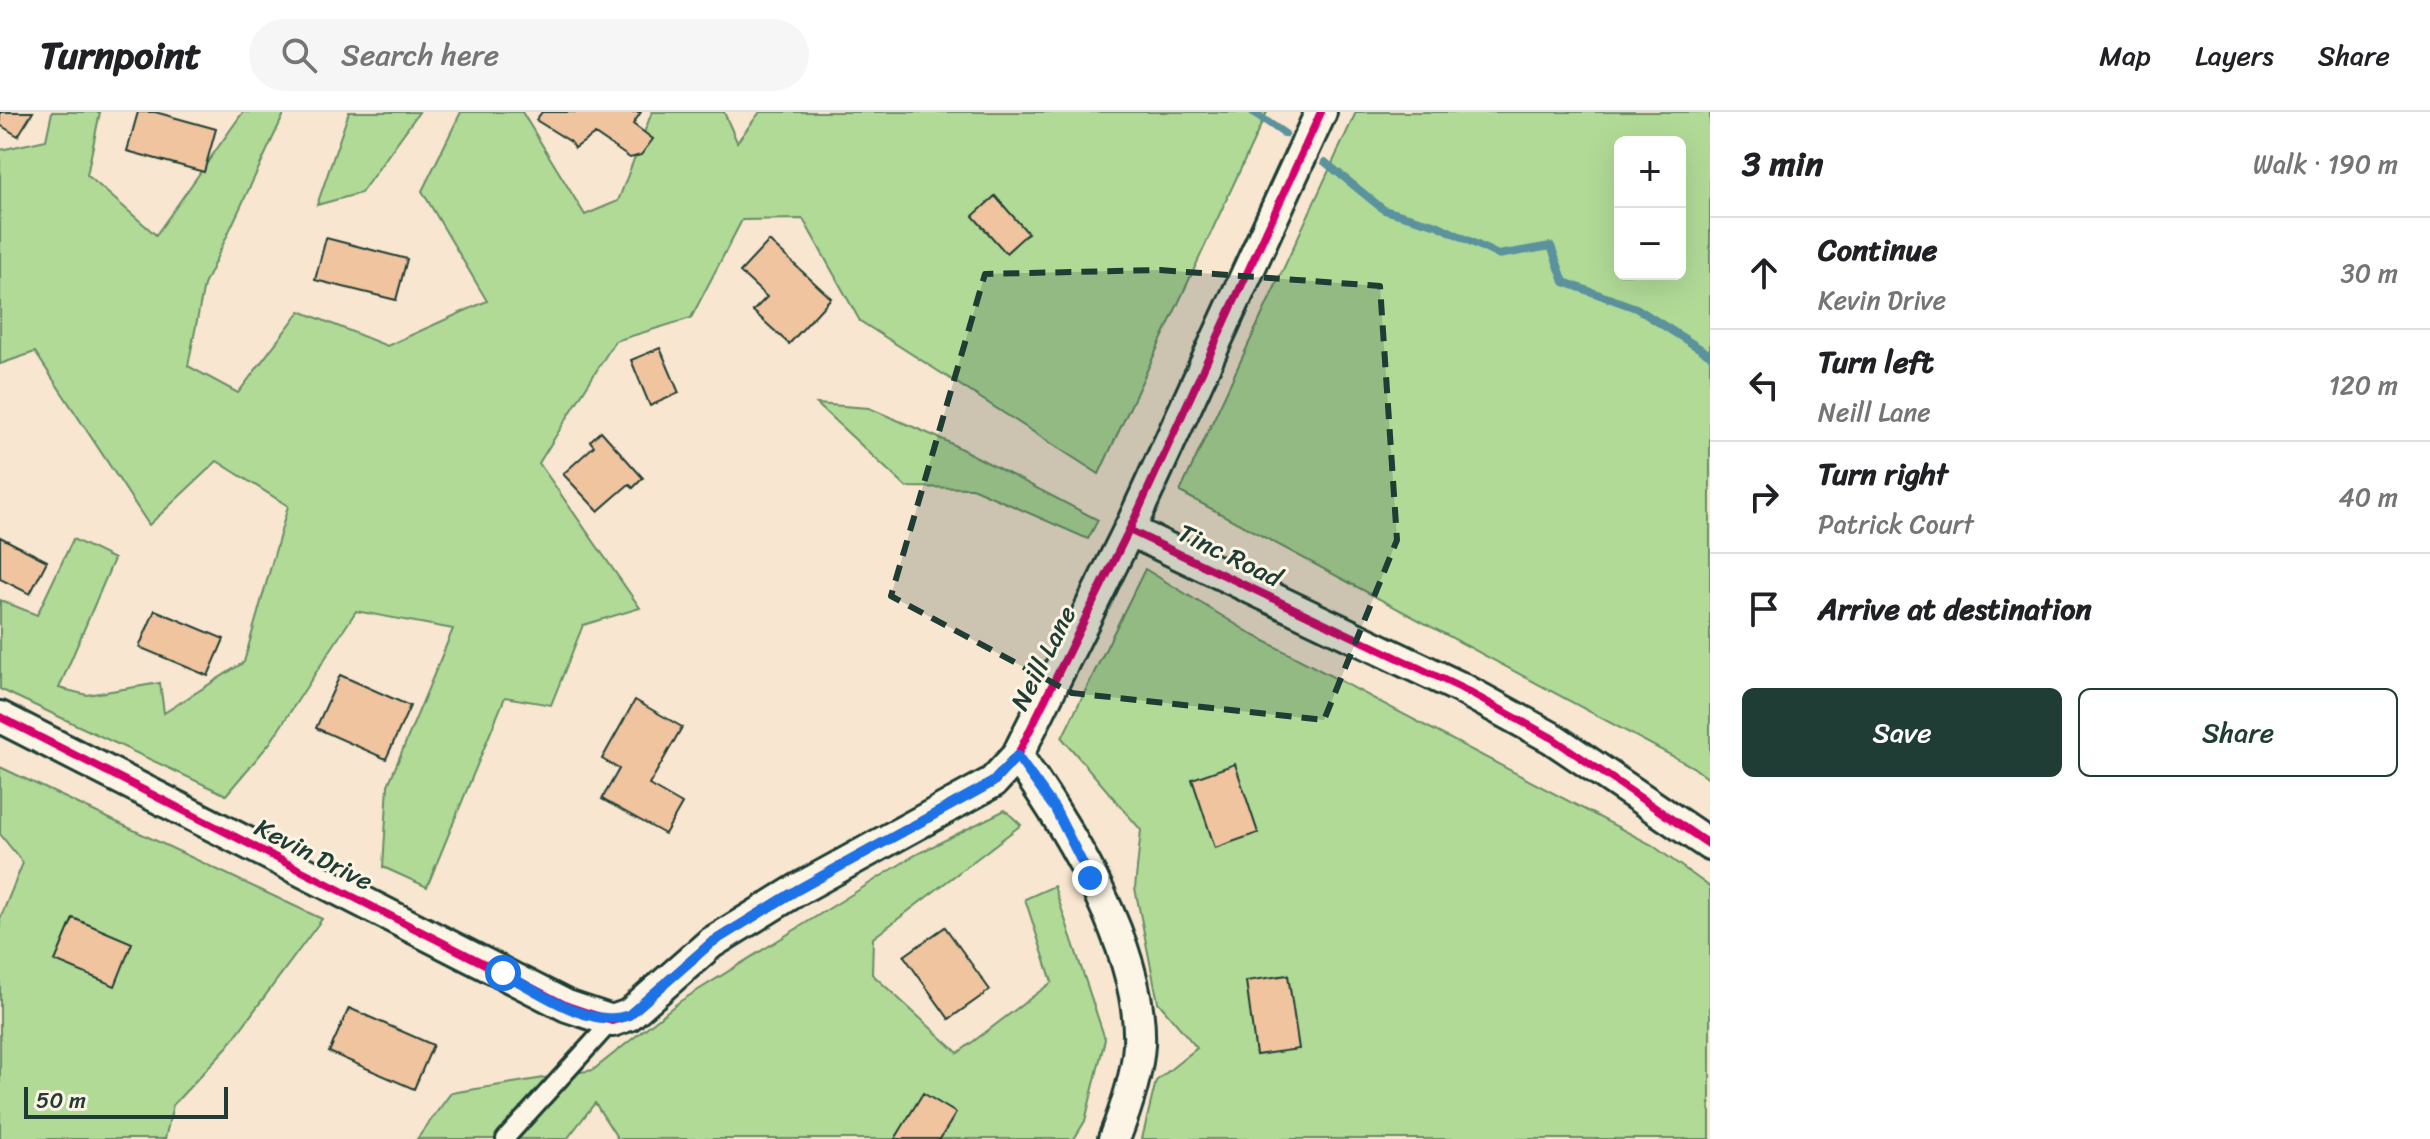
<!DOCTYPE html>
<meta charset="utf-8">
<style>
body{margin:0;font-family:Sriracha,sans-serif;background:#f6f6f6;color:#202124}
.controls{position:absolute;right:24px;top:24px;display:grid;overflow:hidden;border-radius:12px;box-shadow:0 8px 32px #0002}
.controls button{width:72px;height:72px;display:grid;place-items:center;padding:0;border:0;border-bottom:2px solid #e0e0e0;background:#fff;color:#202124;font:40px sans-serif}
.scale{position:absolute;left:24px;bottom:20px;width:204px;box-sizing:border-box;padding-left:8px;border:4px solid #1f3d34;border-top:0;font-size:22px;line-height:28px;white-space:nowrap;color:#1f3d34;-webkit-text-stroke:6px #fcf5e5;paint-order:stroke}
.stop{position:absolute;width:24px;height:24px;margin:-18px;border:6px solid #1a73e8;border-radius:50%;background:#fff}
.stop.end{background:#1a73e8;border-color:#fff;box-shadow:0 2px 8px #0008}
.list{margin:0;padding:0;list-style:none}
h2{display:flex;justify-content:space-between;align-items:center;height:104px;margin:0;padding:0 32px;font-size:34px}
h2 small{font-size:26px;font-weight:400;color:#757577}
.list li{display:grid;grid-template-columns:52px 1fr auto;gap:24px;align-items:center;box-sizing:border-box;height:112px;padding:0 32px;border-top:2px solid #e0e0e0}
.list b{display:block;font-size:30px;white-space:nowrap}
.list p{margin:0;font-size:26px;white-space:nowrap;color:#757577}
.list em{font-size:26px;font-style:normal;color:#757577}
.actions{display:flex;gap:16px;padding:24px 32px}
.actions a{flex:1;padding:18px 0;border:2px solid #1f3d34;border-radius:12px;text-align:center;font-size:28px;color:#1f3d34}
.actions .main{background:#1f3d34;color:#fff}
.icon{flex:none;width:44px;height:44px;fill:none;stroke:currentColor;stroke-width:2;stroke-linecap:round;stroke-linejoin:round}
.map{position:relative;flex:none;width:1710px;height:1027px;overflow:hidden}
header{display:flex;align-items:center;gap:48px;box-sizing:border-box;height:112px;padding:0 40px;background:#fff;border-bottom:2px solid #e0e0e0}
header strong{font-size:38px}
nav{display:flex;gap:44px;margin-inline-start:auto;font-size:28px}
.search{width:560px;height:72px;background:#f6f6f6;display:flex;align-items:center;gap:20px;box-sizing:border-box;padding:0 28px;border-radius:44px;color:#757577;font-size:30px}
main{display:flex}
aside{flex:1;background:#fff}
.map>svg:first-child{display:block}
.green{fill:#b1da97;stroke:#688c66;stroke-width:2;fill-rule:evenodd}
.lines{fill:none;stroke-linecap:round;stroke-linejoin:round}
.stream{stroke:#5a929d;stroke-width:8}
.building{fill:#efc49f;stroke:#1f3d34;stroke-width:2}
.lane-casing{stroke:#1f3d34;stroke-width:22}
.street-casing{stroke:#1f3d34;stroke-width:36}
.lane{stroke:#fcf5e5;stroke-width:16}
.street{stroke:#fcf5e5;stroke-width:30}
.cycleway-casing{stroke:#fcf5e5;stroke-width:13}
.cycleway{stroke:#d6006c;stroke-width:8}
.route{stroke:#1a73e8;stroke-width:10}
.marked{fill:#1f3d34;fill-opacity:0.2;stroke:#1f3d34;stroke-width:6;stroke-dasharray:16 10;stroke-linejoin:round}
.labels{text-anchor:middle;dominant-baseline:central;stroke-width:6;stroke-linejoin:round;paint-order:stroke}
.street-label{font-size:26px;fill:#1f3d34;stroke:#fcf5e5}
</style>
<header>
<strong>Turnpoint</strong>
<div class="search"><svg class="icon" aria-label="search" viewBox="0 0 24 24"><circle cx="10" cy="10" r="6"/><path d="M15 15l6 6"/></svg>Search here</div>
<nav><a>Map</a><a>Layers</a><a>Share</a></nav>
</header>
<main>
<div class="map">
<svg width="1710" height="1027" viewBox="0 0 1710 1027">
<rect width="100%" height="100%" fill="#f8e6d0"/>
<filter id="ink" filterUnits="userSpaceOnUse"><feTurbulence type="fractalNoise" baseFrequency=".0125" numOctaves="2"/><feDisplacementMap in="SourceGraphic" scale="16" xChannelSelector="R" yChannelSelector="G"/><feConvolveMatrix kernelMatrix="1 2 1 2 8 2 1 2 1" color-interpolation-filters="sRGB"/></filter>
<g filter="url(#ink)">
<path class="green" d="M 52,0 L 100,0 L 87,63 L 156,123 L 243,0 L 285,0 L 204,173 L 188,254 L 238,281 L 300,199 L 387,234 L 487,189 L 422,79 L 461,0 L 522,0 L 585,103 L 618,89 L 652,0 L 724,0 L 737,30 L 760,0 L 1267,0 L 1099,362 L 860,209 L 803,107 L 742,108 L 691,206 L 615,229 L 539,351 L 640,496 L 583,513 L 551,593 L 505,585 L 427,775 L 383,755 L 388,673 L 453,517 L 356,499 L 270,631 L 226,683 L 0,577 L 0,488 L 37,503 L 73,427 L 114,447 L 59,576 L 87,583 L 160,571 L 164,601 L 244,550 L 288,394 L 217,349 L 149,413 L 35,240 L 0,252 L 0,38 L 46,28 Z
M 349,0 L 419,0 L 361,81 L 317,93 Z
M 1356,0 L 1710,0 L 1710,668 L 1693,655 L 1180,380 ZM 1620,30 L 1680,30 L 1680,162 L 1620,162 Z
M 817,292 L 869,296 L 946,329 L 1098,408 L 1088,427 L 972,376 L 906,375 Z
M 1145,457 L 1255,524 L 1652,733 L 1710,775 L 1710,1027 L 1142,1027 L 1156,969 L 1197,936 L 1158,890 L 1135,776 L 1141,718 L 1062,626 Z
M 0,655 L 322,807 L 228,934 L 173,993 L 165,1027 L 0,1027 L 0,807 L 23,751 L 0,722 Z
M 1005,698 L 1021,713 L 873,826 L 872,862 L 958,941 L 1052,870 L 1025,787 L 1054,774 L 1105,927 L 1085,1009 L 1074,1027 L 618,1027 L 595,991 L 567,1027 L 417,1027 L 451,981 L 593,958 L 679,890 L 915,743 Z"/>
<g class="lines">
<path class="stream" d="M 1253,0 L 1285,22
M 1325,50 L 1384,98 L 1437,113 L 1498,143 L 1551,134 L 1564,170 L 1636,196 L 1710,243"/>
</g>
<path class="building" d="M 0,0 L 33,0 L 18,24 L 0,13 Z
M 138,0 L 155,0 L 216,17 L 204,60 L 127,39 Z
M 542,0 L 641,0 L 633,12 L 653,27 L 641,43 L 630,46 L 595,22 L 575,36 L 571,30 L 536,8 Z
M 995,84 L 1028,121 L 1006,141 L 973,104 Z
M 326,126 L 407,147 L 396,188 L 315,168 Z
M 769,129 L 831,186 L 789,232 L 753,199 L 767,185 L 740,160 Z
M 660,236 L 679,281 L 650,294 L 631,248 Z
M 601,319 L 643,366 L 633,376 L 629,372 L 598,399 L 563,362 L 594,334 L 590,329 Z
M 0,425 L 47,449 L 30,482 L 0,467 Z
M 155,498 L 224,527 L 208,564 L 139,535 Z
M 340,563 L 410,594 L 386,647 L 316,616 Z
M 635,588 L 682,615 L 649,673 L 682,692 L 665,722 L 602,687 L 619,657 L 602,647 Z
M 1235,652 L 1258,721 L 1215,736 L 1192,667 Z
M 73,806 L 132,831 L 115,874 L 55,849 Z
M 945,815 L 990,878 L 949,907 L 904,844 Z
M 1288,863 L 1299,937 L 1256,943 L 1246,869 Z
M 349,896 L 433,933 L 414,977 L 329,940 Z
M 923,981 L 956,1001 L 940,1027 L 895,1027 Z"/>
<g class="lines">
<defs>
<path id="lane" d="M 505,1027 L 612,909"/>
<path id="street" d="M 1129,418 L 1461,576 L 1552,626 L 1710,733
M 0,605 L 567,894 L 612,909 L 629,903 L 711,831 L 797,778 L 993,670 L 1017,644 L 1133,410 L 1321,0
M 1017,644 C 1070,718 1143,839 1139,933 C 1137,965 1126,997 1114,1027"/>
</defs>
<use href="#lane" class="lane-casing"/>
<use href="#street" class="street-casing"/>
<use href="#lane" class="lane"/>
<use href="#street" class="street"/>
<defs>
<path id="cycleway" d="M 1129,418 L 1461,576 L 1552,626 L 1710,733
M 0,605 L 567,894 L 612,909 L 629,903 L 711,831 L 797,778 L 993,670 L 1017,644 L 1133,410 L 1321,0"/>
</defs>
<use href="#cycleway" class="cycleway-casing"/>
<use href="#cycleway" class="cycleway"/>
</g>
</g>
<g class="lines" filter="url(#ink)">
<path class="route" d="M 503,861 C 538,879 589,918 629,903 L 711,831 L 797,778 L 993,670 L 1017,644 L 1055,697 L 1090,766"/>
</g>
<path class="marked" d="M 1160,158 L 1380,174 L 1397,428 L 1324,608 L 1072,581 L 891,484 L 985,162 Z"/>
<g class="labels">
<g class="street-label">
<text transform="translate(1230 443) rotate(26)">Tinc Road</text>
<text transform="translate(1043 546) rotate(-63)">Neill Lane</text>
<text transform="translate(314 742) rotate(27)">Kevin Drive</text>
</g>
</g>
</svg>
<div class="controls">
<button>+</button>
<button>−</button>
</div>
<div class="scale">50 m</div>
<div class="stop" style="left:503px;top:861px"></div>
<div class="stop end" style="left:1090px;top:766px"></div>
</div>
<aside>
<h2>3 min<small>Walk · 190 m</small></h2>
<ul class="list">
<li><svg class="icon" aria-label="ahead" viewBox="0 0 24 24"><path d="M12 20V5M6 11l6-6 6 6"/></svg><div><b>Continue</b><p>Kevin Drive</p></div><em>30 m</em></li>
<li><svg class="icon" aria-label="left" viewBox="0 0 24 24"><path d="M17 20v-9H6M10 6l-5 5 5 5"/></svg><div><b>Turn left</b><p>Neill Lane</p></div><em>120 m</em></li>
<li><svg class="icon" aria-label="right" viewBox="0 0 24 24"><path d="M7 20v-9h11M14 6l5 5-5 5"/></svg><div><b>Turn right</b><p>Patrick Court</p></div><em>40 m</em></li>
<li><svg class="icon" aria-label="arrive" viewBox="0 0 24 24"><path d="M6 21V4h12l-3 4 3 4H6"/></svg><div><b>Arrive at destination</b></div></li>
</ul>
<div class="actions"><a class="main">Save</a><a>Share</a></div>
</aside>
</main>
